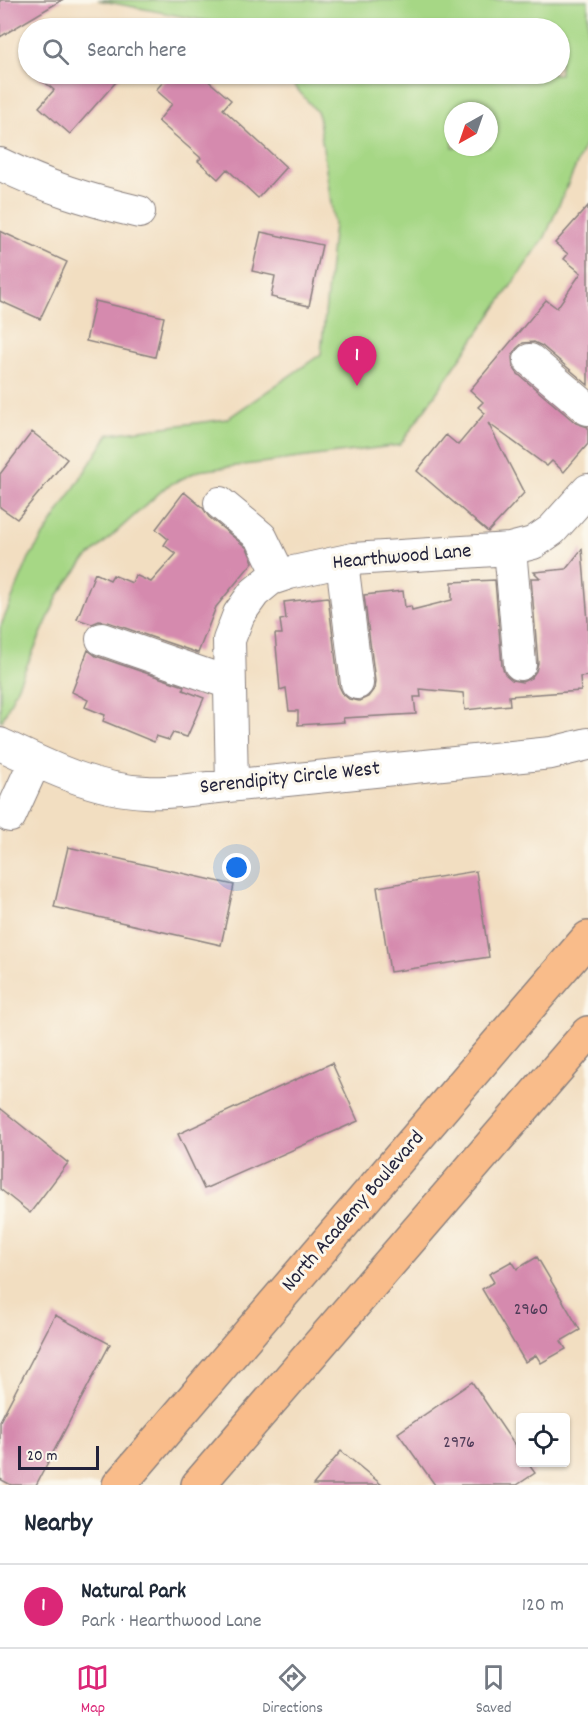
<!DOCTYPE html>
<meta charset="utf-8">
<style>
body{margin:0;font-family:Dekko,sans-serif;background:#f2f2f3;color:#1f2937}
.controls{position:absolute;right:18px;bottom:18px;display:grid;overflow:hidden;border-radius:6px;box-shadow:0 2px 4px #0004}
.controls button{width:54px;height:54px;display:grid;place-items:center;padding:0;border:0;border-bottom:2px solid #e0e1e3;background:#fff;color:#1f2937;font:30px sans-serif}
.compass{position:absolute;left:444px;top:102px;width:54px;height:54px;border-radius:50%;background:#fff;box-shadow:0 2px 4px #0004;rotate:220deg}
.scale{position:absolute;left:18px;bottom:15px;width:81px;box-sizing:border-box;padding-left:6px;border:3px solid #22223b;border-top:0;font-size:16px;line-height:21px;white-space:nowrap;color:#22223b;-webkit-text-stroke:4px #fbf7ec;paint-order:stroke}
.you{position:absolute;left:237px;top:868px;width:21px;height:21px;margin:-15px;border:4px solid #fff;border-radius:50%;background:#1a73e8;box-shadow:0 0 0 9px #1a73e833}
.badge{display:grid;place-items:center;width:39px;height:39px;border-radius:50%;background:#db2777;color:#fff;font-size:20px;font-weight:700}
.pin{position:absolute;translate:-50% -50px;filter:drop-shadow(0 2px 3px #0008)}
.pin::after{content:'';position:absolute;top:32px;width:21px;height:18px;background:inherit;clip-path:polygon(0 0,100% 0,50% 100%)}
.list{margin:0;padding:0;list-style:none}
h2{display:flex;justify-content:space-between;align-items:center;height:78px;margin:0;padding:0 24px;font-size:26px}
h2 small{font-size:20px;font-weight:400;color:#747a83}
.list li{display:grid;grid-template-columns:39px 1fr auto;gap:18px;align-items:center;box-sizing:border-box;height:84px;padding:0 24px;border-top:2px solid #e0e1e3}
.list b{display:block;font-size:22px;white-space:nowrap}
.list p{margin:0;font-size:20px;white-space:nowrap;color:#747a83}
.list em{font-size:20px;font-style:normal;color:#747a83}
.icon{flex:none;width:33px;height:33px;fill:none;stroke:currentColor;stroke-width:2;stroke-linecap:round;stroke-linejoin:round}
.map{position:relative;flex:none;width:588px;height:1485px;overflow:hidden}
.search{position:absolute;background:#fff;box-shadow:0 2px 4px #0004;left:18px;right:18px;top:18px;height:66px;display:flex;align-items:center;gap:15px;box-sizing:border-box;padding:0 21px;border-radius:33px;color:#747a83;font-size:22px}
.sheet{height:162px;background:#fff}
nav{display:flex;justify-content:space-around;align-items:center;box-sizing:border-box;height:84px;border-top:2px solid #e0e1e3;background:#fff;font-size:16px;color:#747a83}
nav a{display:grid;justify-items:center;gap:3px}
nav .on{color:#db2777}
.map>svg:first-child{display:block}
.green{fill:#a6d785;stroke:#647c60;stroke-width:1.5;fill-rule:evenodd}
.building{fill:#d58aae}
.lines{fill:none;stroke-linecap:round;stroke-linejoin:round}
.street-casing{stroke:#8a807e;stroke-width:34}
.highway-casing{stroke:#8a807e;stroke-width:36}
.street{stroke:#fff;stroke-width:32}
.highway{stroke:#f9bc8a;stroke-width:33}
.labels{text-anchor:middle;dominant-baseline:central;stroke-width:6;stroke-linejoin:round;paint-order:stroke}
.number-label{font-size:18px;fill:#4f3c58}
.street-label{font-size:21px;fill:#22223b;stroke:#fbf7ec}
</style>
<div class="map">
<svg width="588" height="1485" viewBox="0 0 588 1485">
<rect width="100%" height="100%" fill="#fbf7ec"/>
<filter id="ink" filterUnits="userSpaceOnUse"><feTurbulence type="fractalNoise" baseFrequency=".0167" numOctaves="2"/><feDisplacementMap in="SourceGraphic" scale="12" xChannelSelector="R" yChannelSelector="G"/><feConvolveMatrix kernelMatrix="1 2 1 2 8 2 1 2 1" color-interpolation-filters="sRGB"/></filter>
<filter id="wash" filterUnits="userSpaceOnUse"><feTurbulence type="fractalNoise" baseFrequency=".008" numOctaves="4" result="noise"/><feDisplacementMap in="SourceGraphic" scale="24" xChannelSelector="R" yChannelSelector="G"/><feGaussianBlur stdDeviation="1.35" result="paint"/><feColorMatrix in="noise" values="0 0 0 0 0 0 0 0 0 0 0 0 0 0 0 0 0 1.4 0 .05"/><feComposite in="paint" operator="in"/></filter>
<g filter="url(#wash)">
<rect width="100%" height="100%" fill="#f2dec1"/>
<path class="green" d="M 98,0 L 588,0 L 588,138 L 545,237 L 400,445 L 198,471 L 167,486 L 83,562 L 59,594 L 2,721 L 0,720 L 0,628 L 29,558 L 109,434 L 227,419 L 321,354 L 334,224 L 318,113 L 284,74 L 560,74 L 560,28 L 242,28 ZM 453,111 L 489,111 L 489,147 L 453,147 Z"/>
<g id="blocks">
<path class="building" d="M 0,0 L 62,0 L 0,37 Z
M 35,74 L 123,74 L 70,134 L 39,107 L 54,90 Z
M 170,74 L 200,74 L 231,100 L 223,109 L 286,167 L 258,198 L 227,169 L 218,179 L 198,161 L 201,158 L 158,121 L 172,104 L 156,90 Z
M 588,206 L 588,385 L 542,346 L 534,342 L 523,343 L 516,349 L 512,357 L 513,367 L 518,374 L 576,423 L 588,427 L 588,444 L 564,472 L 552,461 L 547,466 L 488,423 L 524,493 L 488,532 L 417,471 L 446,435 L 458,445 L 485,413 L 478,407 L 483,402 L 470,390 L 546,300 L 557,308 L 581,273 L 564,259 L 568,254 L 555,243 Z
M 0,231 L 67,262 L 40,319 L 0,301 Z
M 261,232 L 322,245 L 309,306 L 271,297 L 275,276 L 252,271 Z
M 95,301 L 164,317 L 155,357 L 86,341 Z
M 32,432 L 67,459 L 17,519 L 0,507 L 0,474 Z
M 184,492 L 203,508 L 209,517 L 247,548 L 253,562 L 216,607 L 198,653 L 108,622 L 99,621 L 92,624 L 77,619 L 95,573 L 110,580 L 113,575 L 132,583 L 135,575 L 151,582 L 176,554 L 164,545 L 168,539 L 156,529 Z
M 582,549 L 588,621 L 588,676 L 580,677 L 581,691 L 509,696 L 510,705 L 465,710 L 463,693 L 420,689 L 421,697 L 414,697 L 416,714 L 343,718 L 344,722 L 298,725 L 298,711 L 289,711 L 286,688 L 280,690 L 275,634 L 282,634 L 280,620 L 286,619 L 284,602 L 328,597 L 339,686 L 343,694 L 349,699 L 359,701 L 368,697 L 374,689 L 375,681 L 364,595 L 403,591 L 405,607 L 411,606 L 412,610 L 452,600 L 452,582 L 495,580 L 502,666 L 505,674 L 512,680 L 522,682 L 531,678 L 536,671 L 538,663 L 531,578 L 540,578 L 534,572 L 566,569 Z
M 88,650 L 96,656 L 184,686 L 183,690 L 204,698 L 187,737 L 173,733 L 169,740 L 156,736 L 154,742 L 103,721 L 105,715 L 85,707 L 88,700 L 72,692 Z
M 68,847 L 234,885 L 221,945 L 54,907 Z
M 476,871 L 489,957 L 390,972 L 377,887 Z
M 332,1063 L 358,1121 L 204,1189 L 178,1134 Z
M 0,1108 L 68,1163 L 30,1213 L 0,1189 Z
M 537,1257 L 580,1330 L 561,1341 L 566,1349 L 541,1363 L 536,1355 L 525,1362 L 482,1289 L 494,1282 L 489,1274 L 512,1261 L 517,1269 Z
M 55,1315 L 110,1344 L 36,1485 L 11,1485 L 0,1479 L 0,1421 Z
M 472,1382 L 520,1453 L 520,1462 L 527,1462 L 535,1473 L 517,1485 L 435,1485 L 398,1433 Z
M 341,1451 L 382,1485 L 313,1485 Z"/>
</g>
</g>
<g filter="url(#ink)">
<use href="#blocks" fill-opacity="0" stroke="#8a807e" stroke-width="1.5"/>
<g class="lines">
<defs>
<path id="street" d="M 0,164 C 46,187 88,200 139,212
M 530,360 L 588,409
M 220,503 L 261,537 L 280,576
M 510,549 L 520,664
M 342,562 L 357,683
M 102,639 L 229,683
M 0,744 C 46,766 94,790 146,792 C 157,793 168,792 179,791 L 551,753 L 588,744
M 232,785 L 229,640 L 239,614 L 254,593 L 271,579 L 289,573 L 353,559 L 510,549 L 533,543 L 552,530 L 588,490
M 10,816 L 35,761"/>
<path id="highway" d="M 119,1485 L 588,938
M 198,1485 L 588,1033"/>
</defs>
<use href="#street" class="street-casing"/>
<use href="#highway" class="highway-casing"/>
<use href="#street" class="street"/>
<use href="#highway" class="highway"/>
</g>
</g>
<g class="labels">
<g class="number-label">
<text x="531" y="1310">2960</text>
<text x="459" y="1443">2976</text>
</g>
<g class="street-label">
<text transform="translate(402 558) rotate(-5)">Hearthwood Lane</text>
<text transform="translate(290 779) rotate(-6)">Serendipity Circle West</text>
<text transform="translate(354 1212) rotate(-49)">North Academy Boulevard</text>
</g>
</g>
</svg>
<div class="controls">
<button><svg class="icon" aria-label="locate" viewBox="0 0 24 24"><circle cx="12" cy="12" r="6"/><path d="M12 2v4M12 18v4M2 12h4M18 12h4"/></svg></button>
</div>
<svg class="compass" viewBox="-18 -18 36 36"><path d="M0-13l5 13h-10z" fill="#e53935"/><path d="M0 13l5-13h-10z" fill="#747a83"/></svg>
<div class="scale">20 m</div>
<div class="you"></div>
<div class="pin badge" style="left:357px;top:386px">1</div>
<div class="search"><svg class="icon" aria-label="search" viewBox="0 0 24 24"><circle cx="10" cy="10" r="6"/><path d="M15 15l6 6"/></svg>Search here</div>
</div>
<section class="sheet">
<h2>Nearby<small></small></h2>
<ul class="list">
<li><span class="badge">1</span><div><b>Natural Park</b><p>Park · Hearthwood Lane</p></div><em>120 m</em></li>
</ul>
</section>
<nav>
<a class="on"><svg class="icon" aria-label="map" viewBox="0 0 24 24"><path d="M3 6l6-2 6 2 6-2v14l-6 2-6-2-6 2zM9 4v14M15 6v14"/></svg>Map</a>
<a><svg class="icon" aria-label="directions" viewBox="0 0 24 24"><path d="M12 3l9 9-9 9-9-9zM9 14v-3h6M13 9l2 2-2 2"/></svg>Directions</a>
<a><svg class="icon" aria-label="saved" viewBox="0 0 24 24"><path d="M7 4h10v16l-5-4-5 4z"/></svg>Saved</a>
</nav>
